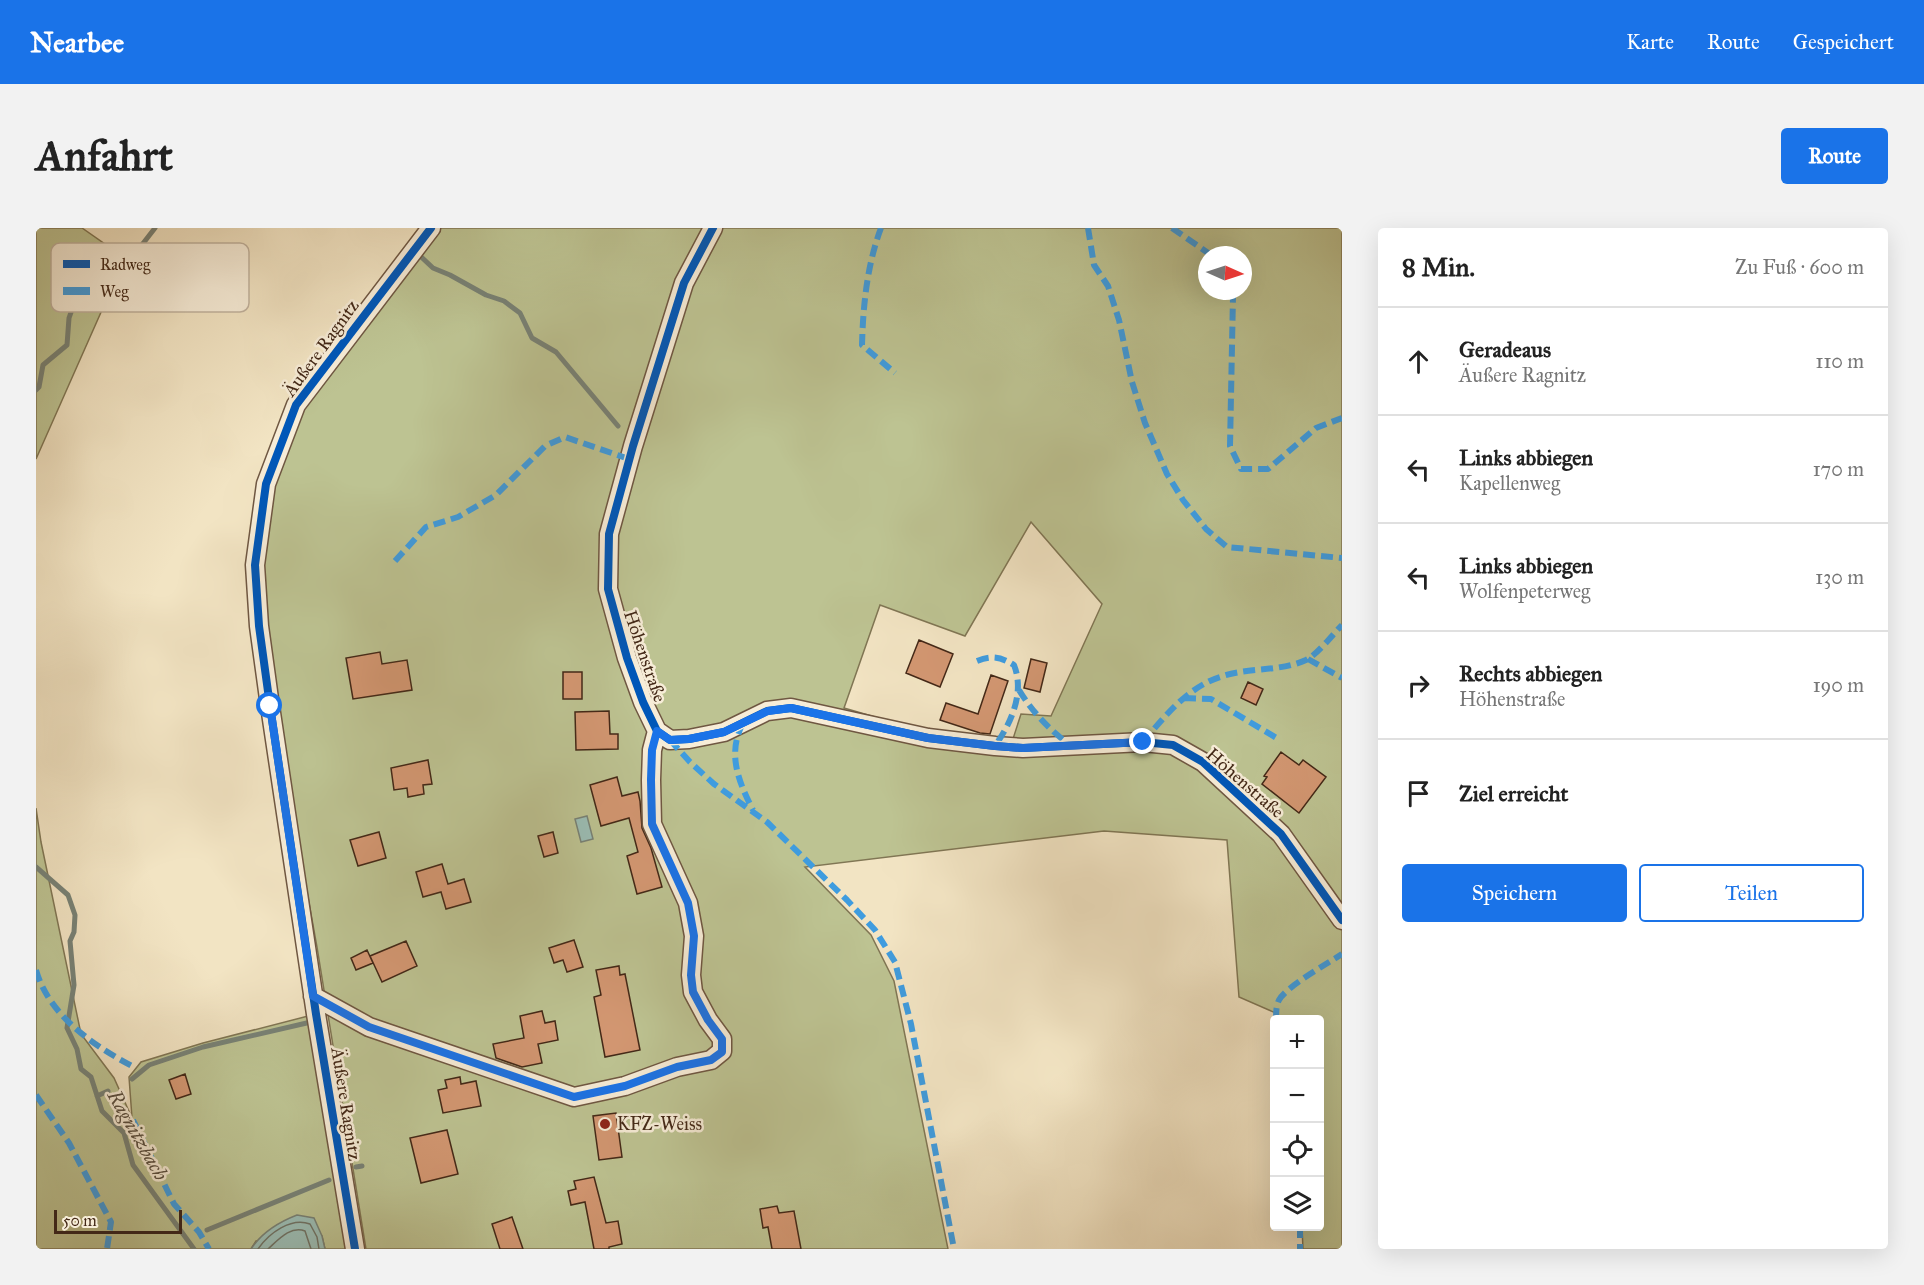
<!DOCTYPE html>
<html lang="de">
<meta charset="utf-8">
<style>
body{margin:0;font-family:"IM FELL Great Primer",serif;background:#f2f2f2;color:#222}
.controls{position:absolute;right:18px;bottom:18px;display:grid;overflow:hidden;border-radius:6px;box-shadow:0 6px 24px #0002}
.controls button{width:54px;height:54px;display:grid;place-items:center;padding:0;border:0;border-bottom:2px solid #e0e0e0;background:#fff;color:#222;font:30px sans-serif}
.compass{position:absolute;left:1162px;top:18px;width:54px;height:54px;border-radius:50%;background:#fff;box-shadow:0 6px 24px #0002;rotate:93deg}
.scale{position:absolute;left:18px;bottom:15px;width:128px;box-sizing:border-box;padding-left:6px;border:3px solid #432817;border-top:0;font-size:16px;line-height:21px;white-space:nowrap;color:#432817;-webkit-text-stroke:4px #f7edd8;paint-order:stroke}
.stop{position:absolute;width:18px;height:18px;margin:-14px;border:4px solid #1a73e8;border-radius:50%;background:#fff}
.stop.end{background:#1a73e8;border-color:#fff;box-shadow:0 2px 6px #0008}
.list{margin:0;padding:0;list-style:none}
h2{display:flex;justify-content:space-between;align-items:center;height:78px;margin:0;padding:0 24px;font-size:26px}
h2 small{font-size:20px;font-weight:400;color:#767676}
.list li{display:grid;grid-template-columns:39px 1fr auto;gap:18px;align-items:center;box-sizing:border-box;height:108px;padding:0 24px;border-top:2px solid #e0e0e0}
.list b{display:block;font-size:22px;white-space:nowrap}
.list p{margin:0;font-size:20px;white-space:nowrap;color:#767676}
.list em{font-size:20px;font-style:normal;color:#767676}
.actions{display:flex;gap:12px;padding:18px 24px}
.actions a{flex:1;padding:14px 0;border:2px solid #1a73e8;border-radius:6px;text-align:center;font-size:21px;color:#1a73e8}
.actions .main{background:#1a73e8;color:#fff}
.icon{flex:none;width:33px;height:33px;fill:none;stroke:currentColor;stroke-width:2;stroke-linecap:round;stroke-linejoin:round}
.map{position:relative;flex:none;width:1306px;height:1021px;overflow:hidden;border-radius:6px}
header{display:flex;align-items:center;gap:36px;box-sizing:border-box;height:84px;padding:0 30px;background:#1a73e8;color:#fff}
header strong{font-size:28px}
nav{display:flex;gap:33px;margin-inline-start:auto;font-size:21px}
.intro{display:flex;align-items:center;justify-content:space-between;box-sizing:border-box;height:144px;padding:0 36px}
h1{margin:0;font-size:42px}
.button{padding:15px 27px;border-radius:6px;background:#1a73e8;color:#fff;font-size:21px;font-weight:700}
main{display:flex;gap:36px;padding:0 36px}
aside{flex:1;background:#fff;border-radius:6px;box-shadow:0 6px 24px #0002}
.map>svg:first-child{display:block}
.green{fill:#bdc392;stroke:#807654;stroke-width:1.5;fill-rule:evenodd}
.water{fill:#9bbeb6;stroke:#788276;stroke-width:1.5}
.lines{fill:none;stroke-linecap:round;stroke-linejoin:round}
.shore{stroke:#6f7366;stroke-width:1.5}
.stream{stroke:#788276;stroke-width:5}
.building{fill:#d39772;stroke:#432817;stroke-width:1.5}
.minor-casing{stroke:#6f5742;stroke-width:21}
.minor{stroke:#f7edd8;stroke-width:18}
.quiet{stroke:#3f9cdf;stroke-width:6;stroke-dasharray:12 6;stroke-linecap:butt}
.cycleway-casing{stroke:#f7edd8;stroke-width:11}
.cycleway{stroke:#0057b8;stroke-width:8}
.route{stroke:#1a73e8;stroke-width:8}
.poi-dot{fill:#8f2418;stroke:#f7edd8;stroke-width:2}
.labels{text-anchor:middle;dominant-baseline:central;stroke-width:5;stroke-linejoin:round;paint-order:stroke}
.street-label{font-size:18px;fill:#432817;stroke:#f7edd8}
.poi-label{font-size:18px;fill:#432817;stroke:#f7edd8;text-anchor:start}
.water-label{font-size:20px;font-style:italic;fill:#594e3f;stroke:#f7edd8}
.key{fill:#f7edd8;stroke:#c1b29e;stroke-width:1.5}
.key-label{font-size:16px;fill:#432817}
</style>
<header>
<strong>Nearbee</strong>
<nav><a>Karte</a><a>Route</a><a>Gespeichert</a></nav>
</header>
<div class="intro"><h1>Anfahrt</h1><a class="button">Route</a></div>
<main>
<div class="map">
<svg width="1306" height="1021" viewBox="0 0 1306 1021">
<rect width="100%" height="100%" fill="#f2e4c3"/>
<filter id="stains"><feTurbulence type="fractalNoise" baseFrequency=".00333" numOctaves="4"/><feColorMatrix values="0 0 0 0 .2 0 0 0 0 .09 0 0 0 0 .02 0 0 0 .5 -.17"/></filter>
<radialGradient id="worn" r=".72"><stop offset=".6" stop-color="#630" stop-opacity="0"/><stop offset="1" stop-color="#630" stop-opacity=".3"/></radialGradient>
<path class="green" d="M 0,0 L 46,0 L 89,30 L 0,231 Z
M 394,0 L 1306,0 L 1306,1021 L 1267,1021 L 1266,999 L 1284,998 L 1284,792 L 1243,791 L 1242,786 L 1203,769 L 1191,612 L 1068,603 L 769,639 L 835,707 L 858,753 L 912,1021 L 330,1021 L 281,719 L 223,398 L 230,256 L 260,177 ZM 1171,27 L 1207,27 L 1207,63 L 1171,63 ZM 995,294 L 1066,376 L 1015,488 L 985,486 L 976,514 L 887,503 L 808,480 L 844,377 L 929,408 Z
M 0,580 L 5,614 L 45,806 L 78,850 L 96,890 L 93,849 L 105,834 L 167,815 L 280,786 L 310,1021 L 289,1021 L 286,1008 L 220,1013 L 215,1021 L 0,1021 Z"/>
<path class="water" d="M 551,588 L 557,611 L 545,614 L 539,591 Z
M 261,987 L 278,990 L 286,1008 L 289,1021 L 215,1021 C 226,1004 243,994 261,987 Z"/>
<g class="lines">
<path class="shore" d="M 222,1021 C 233,1005 255,989 274,996 L 281,1009 L 283,1021
M 232,1021 C 242,1012 255,997 269,1003 L 275,1021"/>
<path class="stream" d="M 381,25 L 397,40 L 414,47 L 450,67 L 468,73 L 484,85 L 496,110 L 520,124 L 582,198
M 0,162 L 3,159 L 7,137 L 31,117 L 33,90 L 39,73 L 69,55 L 88,40 L 119,0
M 0,639 L 32,667 L 39,687 L 38,704 L 34,713 L 38,757 L 31,800 L 41,821 L 45,841 L 55,849 L 66,883 L 88,905 L 97,937 L 158,1021
M 96,851 L 113,837 L 167,819 L 275,794
M 61,868 L 72,863
M 320,939 L 326,938
M 171,1002 L 293,952"/>
</g>
<path class="building" d="M 883,412 L 917,426 L 904,459 L 870,445 Z
M 344,424 L 346,436 L 371,432 L 376,462 L 317,471 L 310,430 Z
M 995,431 L 1011,435 L 1004,464 L 988,460 Z
M 527,444 L 546,444 L 546,471 L 527,471 Z
M 955,447 L 972,453 L 954,506 L 944,505 L 904,492 L 910,475 L 942,486 Z
M 1212,454 L 1227,461 L 1220,477 L 1205,470 Z
M 573,483 L 574,506 L 582,506 L 582,521 L 540,522 L 539,484 Z
M 1245,524 L 1263,537 L 1267,532 L 1290,549 L 1263,585 L 1226,556 L 1231,549 L 1228,548 Z
M 392,532 L 396,556 L 387,557 L 388,566 L 372,569 L 371,560 L 358,562 L 355,540 Z
M 581,549 L 586,568 L 602,564 L 604,573 L 606,600 L 615,620 L 626,659 L 601,666 L 591,628 L 602,624 L 593,590 L 565,598 L 554,557 Z
M 343,604 L 350,630 L 322,638 L 314,612 Z
M 517,604 L 522,625 L 508,629 L 502,608 Z
M 406,636 L 412,656 L 428,651 L 435,674 L 410,681 L 405,664 L 387,669 L 380,644 Z
M 538,712 L 547,739 L 531,744 L 527,732 L 518,735 L 513,720 Z
M 370,713 L 381,738 L 346,754 L 334,728 Z
M 331,722 L 337,735 L 320,742 L 315,730 Z
M 583,738 L 584,747 L 589,746 L 604,822 L 569,829 L 558,769 L 565,767 L 560,742 Z
M 506,783 L 509,795 L 519,793 L 522,812 L 502,816 L 506,835 L 486,839 L 460,830 L 457,816 L 488,810 L 484,788 Z
M 149,846 L 155,866 L 140,871 L 133,852 Z
M 424,849 L 425,856 L 440,853 L 445,878 L 407,885 L 402,862 L 411,860 L 409,852 Z
M 580,885 L 586,929 L 563,932 L 557,888 Z
M 411,902 L 422,946 L 385,955 L 374,910 Z
M 558,949 L 570,995 L 582,993 L 586,1016 L 573,1019 L 573,1021 L 558,1021 L 549,974 L 535,977 L 532,963 L 540,961 L 538,953 Z
M 741,978 L 743,985 L 758,983 L 765,1021 L 736,1021 L 732,999 L 727,1000 L 724,981 Z
M 476,989 L 487,1021 L 464,1021 L 456,996 Z"/>
<g class="lines">
<defs>
<path id="minor" d="M 677,0 L 648,55 L 597,218 L 573,306 L 572,361 L 591,430 L 607,474 L 621,503 L 634,512 L 653,511 L 688,504 L 731,483 L 755,480 L 892,510 L 959,518 L 987,520 L 1107,514 L 1137,517 L 1167,534 L 1245,606 L 1306,692
M 277,768 L 333,799 L 538,869 L 589,858 L 641,839 L 675,832 L 686,823 L 686,811 L 672,792 L 657,764 L 655,747 L 658,708 L 652,675 L 616,596 L 615,552 L 616,522 L 621,503
M 319,1021 L 280,786 L 234,478 L 223,398 L 219,337 L 230,256 L 260,177 L 395,0"/>
</defs>
<use href="#minor" class="minor-casing"/>
<use href="#minor" class="minor"/>
<path class="quiet" d="M 845,0 C 831,37 827,78 826,117 L 859,145
M 1052,0 L 1058,37 L 1072,58 L 1083,92 L 1096,154 L 1109,195 L 1131,246 L 1147,272 L 1170,301 L 1191,319 L 1306,330
M 1136,0 L 1175,27
M 1195,63 L 1197,68 L 1194,218 L 1205,241 L 1232,241 L 1280,200 L 1306,190
M 359,333 L 390,299 L 422,289 L 460,267 L 509,218 L 529,209 L 593,231
M 1272,431 L 1306,450
M 941,433 C 956,427 965,429 978,437 C 989,465 975,495 959,518
M 983,462 C 997,485 1014,502 1035,518
M 1148,470 L 1175,471 L 1244,512
M 707,495 C 691,525 702,553 717,582
M 634,512 L 654,534 L 678,556 L 731,594 L 811,672 L 839,702 L 859,734 L 875,796 L 918,1021
M 1107,514 C 1128,489 1152,459 1184,449 C 1212,439 1243,444 1270,432 C 1281,427 1297,406 1306,397
M 0,742 C 13,788 59,819 100,840
M 1240,792 C 1240,785 1240,778 1243,772 C 1251,758 1291,736 1306,726
M 0,867 L 33,915 L 75,994 L 71,1021
M 97,892 L 138,976 L 163,1004 L 173,1021
M 1264,998 L 1264,1021"/>
<defs>
<path id="cycleway" d="M 677,0 L 648,55 L 597,218 L 573,306 L 572,361 L 591,430 L 607,474 L 621,503 L 634,512 L 653,511 L 688,504 L 731,483 L 755,480 L 892,510 L 959,518 L 987,520 L 1107,514 L 1137,517 L 1167,534 L 1245,606 L 1306,692
M 319,1021 L 280,786 L 234,478 L 223,398 L 219,337 L 230,256 L 260,177 L 395,0"/>
</defs>
<use href="#cycleway" class="cycleway-casing"/>
<use href="#cycleway" class="cycleway"/>
</g>
<g class="lines">
<path class="route" d="M 234,478 L 277,768 L 333,799 L 538,869 L 589,858 L 641,839 L 675,832 L 686,824 L 686,811 L 672,792 L 657,764 L 655,747 L 658,708 L 652,675 L 616,596 L 615,552 L 616,522 L 621,503 L 634,512 L 653,511 L 688,504 L 732,483 L 755,480 L 892,510 L 959,518 L 987,520 L 1107,514"/>
</g>
<circle class="poi-dot" cx="569" cy="896" r="6"/>
<g class="labels">
<g class="street-label">
<text transform="translate(285 120) rotate(-54)">Äußere Ragnitz</text>
<text transform="translate(609 428) rotate(71)">Höhenstraße</text>
<text transform="translate(1209 555) rotate(41)">Höhenstraße</text>
<text transform="translate(310 876) rotate(81)">Äußere Ragnitz</text>
</g>
<g class="poi-label">
<text x="581" y="896">KFZ-Weiss</text>
</g>
<g class="water-label">
<text transform="translate(102 907) rotate(60)">Ragnitzbach</text>
</g>
</g>
<rect x="15" y="15" width="198" height="69" rx="9" class="key"/>
<rect x="27" y="32" width="27" height="8" fill="#0057b8"/>
<rect x="27" y="59" width="27" height="8" fill="#3f9cdf"/>
<g class="key-label">
<text x="64" y="42">Radweg</text>
<text x="64" y="69">Weg</text>
</g>
<rect width="100%" height="100%" filter="url(#stains)"/>
<rect width="100%" height="100%" fill="url(#worn)"/>
</svg>
<div class="controls">
<button>+</button>
<button>−</button>
<button><svg class="icon" aria-label="locate" viewBox="0 0 24 24"><circle cx="12" cy="12" r="6"/><path d="M12 2v4M12 18v4M2 12h4M18 12h4"/></svg></button>
<button><svg class="icon" aria-label="layers" viewBox="0 0 24 24"><path d="M12 4l9 5-9 5-9-5zM3 14l9 5 9-5"/></svg></button>
</div>
<svg class="compass" viewBox="-18 -18 36 36"><path d="M0-13l5 13h-10z" fill="#e53935"/><path d="M0 13l5-13h-10z" fill="#767676"/></svg>
<div class="scale">50 m</div>
<div class="stop" style="left:234px;top:478px"></div>
<div class="stop end" style="left:1107px;top:514px"></div>
</div>
<aside>
<h2>8 Min.<small>Zu Fuß · 600 m</small></h2>
<ul class="list">
<li><svg class="icon" aria-label="ahead" viewBox="0 0 24 24"><path d="M12 20V5M6 11l6-6 6 6"/></svg><div><b>Geradeaus</b><p>Äußere Ragnitz</p></div><em>110 m</em></li>
<li><svg class="icon" aria-label="left" viewBox="0 0 24 24"><path d="M17 20v-9H6M10 6l-5 5 5 5"/></svg><div><b>Links abbiegen</b><p>Kapellenweg</p></div><em>170 m</em></li>
<li><svg class="icon" aria-label="left" viewBox="0 0 24 24"><path d="M17 20v-9H6M10 6l-5 5 5 5"/></svg><div><b>Links abbiegen</b><p>Wolfenpeterweg</p></div><em>130 m</em></li>
<li><svg class="icon" aria-label="right" viewBox="0 0 24 24"><path d="M7 20v-9h11M14 6l5 5-5 5"/></svg><div><b>Rechts abbiegen</b><p>Höhenstraße</p></div><em>190 m</em></li>
<li><svg class="icon" aria-label="arrive" viewBox="0 0 24 24"><path d="M6 21V4h12l-3 4 3 4H6"/></svg><div><b>Ziel erreicht</b></div></li>
</ul>
<div class="actions"><a class="main">Speichern</a><a>Teilen</a></div>
</aside>
</main>
